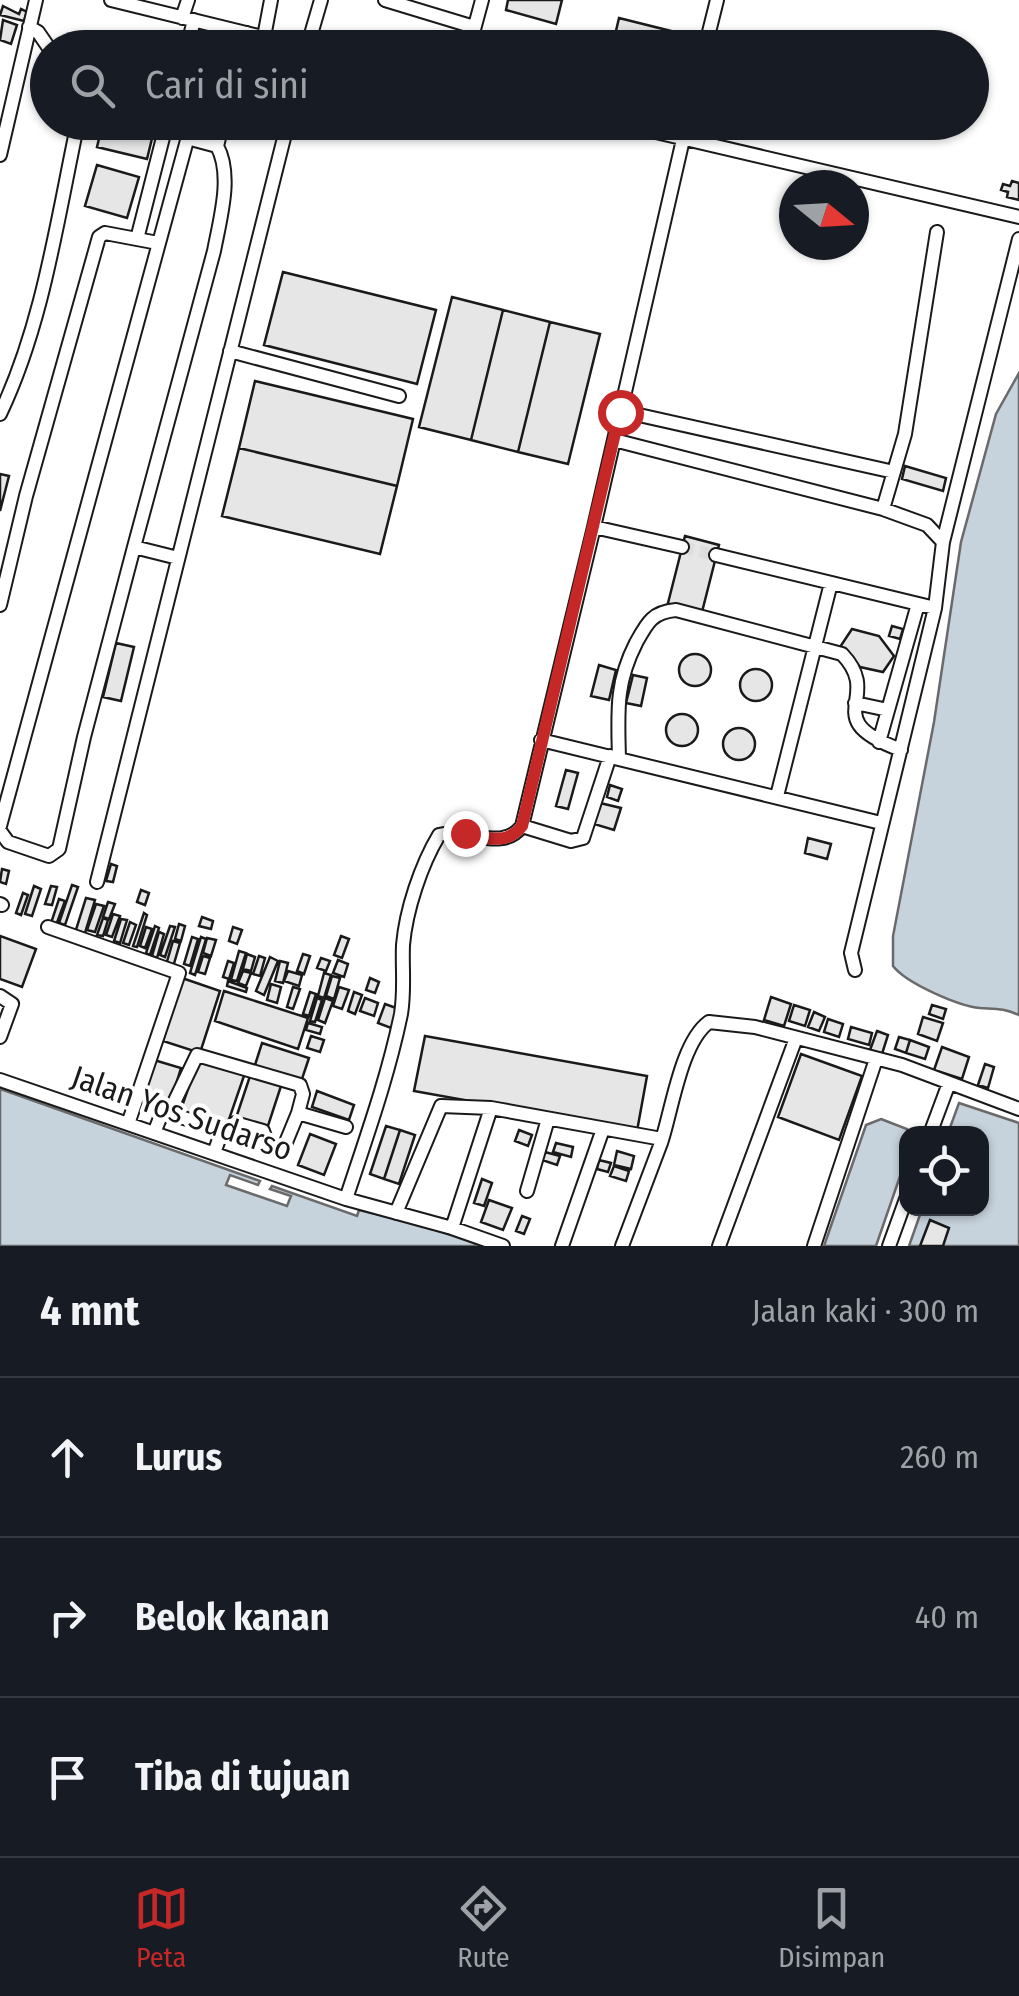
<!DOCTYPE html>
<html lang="id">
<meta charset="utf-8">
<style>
body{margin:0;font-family:"Fira Sans Condensed",sans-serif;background:#20242c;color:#f1f3f6}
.controls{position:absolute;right:30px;bottom:30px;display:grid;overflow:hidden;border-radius:20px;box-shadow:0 2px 8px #0004}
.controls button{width:90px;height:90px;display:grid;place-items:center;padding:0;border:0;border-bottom:2px solid #363941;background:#171b24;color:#f1f3f6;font:50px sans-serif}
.compass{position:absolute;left:779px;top:170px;width:90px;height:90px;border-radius:50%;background:#171b24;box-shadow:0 2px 8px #0004;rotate:108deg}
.stop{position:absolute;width:30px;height:30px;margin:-22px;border:8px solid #c62828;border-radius:50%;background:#fff}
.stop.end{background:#c62828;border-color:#fff;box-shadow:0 2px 10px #0008}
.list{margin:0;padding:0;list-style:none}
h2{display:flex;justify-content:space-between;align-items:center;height:130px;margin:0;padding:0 40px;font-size:42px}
h2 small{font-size:32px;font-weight:400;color:#9ea1a6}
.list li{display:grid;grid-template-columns:65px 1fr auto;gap:30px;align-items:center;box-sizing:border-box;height:160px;padding:0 40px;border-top:2px solid #363941}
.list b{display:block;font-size:38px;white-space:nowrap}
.list em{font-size:32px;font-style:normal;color:#9ea1a6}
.icon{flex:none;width:55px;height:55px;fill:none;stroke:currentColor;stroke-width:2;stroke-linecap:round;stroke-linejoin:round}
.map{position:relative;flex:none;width:1019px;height:1246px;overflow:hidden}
.search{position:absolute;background:#171b24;box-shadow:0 2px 8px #0004;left:30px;right:30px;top:30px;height:110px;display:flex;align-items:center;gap:25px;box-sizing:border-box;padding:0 35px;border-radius:55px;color:#9ea1a6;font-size:38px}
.sheet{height:610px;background:#171b24}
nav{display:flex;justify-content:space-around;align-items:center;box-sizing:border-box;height:140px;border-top:2px solid #363941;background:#171b24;font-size:28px;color:#9ea1a6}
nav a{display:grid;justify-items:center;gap:5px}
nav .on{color:#c62828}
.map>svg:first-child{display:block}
.water{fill:#c6d2dc;stroke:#6a6a6a;stroke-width:2.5}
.building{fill:#e6e6e6;stroke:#1a1a1a;stroke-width:2.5}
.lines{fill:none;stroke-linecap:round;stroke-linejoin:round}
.minor-tunnel{stroke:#ddd;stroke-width:12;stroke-dasharray:12 6;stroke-linecap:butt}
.minor-casing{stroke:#1a1a1a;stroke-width:16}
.minor{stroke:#fff;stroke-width:12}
.route{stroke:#c62828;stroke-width:12}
.labels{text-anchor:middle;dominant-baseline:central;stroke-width:8;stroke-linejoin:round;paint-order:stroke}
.street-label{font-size:32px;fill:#1a1a1a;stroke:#fff}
</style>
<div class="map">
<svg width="1019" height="1246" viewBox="0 0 1019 1246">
<rect width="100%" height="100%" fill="#fff"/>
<path class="water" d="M 1019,373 L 1019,1015 C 1004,1008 996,1009 980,1008 C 958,1006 906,983 893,966 L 893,936 L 934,722 L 961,542 L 996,414 Z
M 0,1089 L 260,1181 L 258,1185 L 230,1175 L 226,1185 L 287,1206 L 291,1196 L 270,1189 L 272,1186 L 357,1216 L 359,1210 L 422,1225 L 482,1246 L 0,1246 Z
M 959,1103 L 1019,1123 L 1019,1246 L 909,1246 L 922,1209 L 982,1208 L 982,1134 L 948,1133 Z
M 881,1119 L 907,1129 L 906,1159 L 876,1246 L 824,1246 L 866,1125 Z"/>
<path class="building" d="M 508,0 L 562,0 L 556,24 L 506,10 Z
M 3,6 L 19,14 L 21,9 L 27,12 L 24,21 L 0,15 Z
M 619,18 L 683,34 L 680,48 L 612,48 Z
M 3,20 L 17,25 L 11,44 L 0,40 Z
M 75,33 L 93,37 L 90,48 L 71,48 Z
M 103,122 L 156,122 L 147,159 L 97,147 Z
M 97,165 L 139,177 L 127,218 L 85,206 Z
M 1012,181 L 1019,183 L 1019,200 L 1007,197 L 1008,192 L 1001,190 L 1003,184 L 1010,186 Z
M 283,272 L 436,310 L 417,384 L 264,345 Z
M 452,297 L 503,310 L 471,440 L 419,427 Z
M 503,310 L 550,322 L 518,452 L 471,440 Z
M 550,322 L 600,334 L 568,464 L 518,452 Z
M 255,381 L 413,419 L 397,486 L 239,448 Z
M 239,448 L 397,486 L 380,554 L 222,516 Z
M 905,466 L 946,478 L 943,491 L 902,479 Z
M 0,474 L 9,476 L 0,511 Z
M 685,536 L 719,545 L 702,612 L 668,603 Z
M 892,626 L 903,629 L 900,639 L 889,636 Z
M 852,629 L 879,636 L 894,656 L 883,672 L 860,667 L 840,647 Z
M 116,643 L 134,647 L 121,701 L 103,697 Z
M679 670a16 16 0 1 1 32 0a16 16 0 1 1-32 0Z
M 599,665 L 616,670 L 609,700 L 591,696 Z
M740 685a16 16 0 1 1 32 0a16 16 0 1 1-32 0Z
M 633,675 L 647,678 L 641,706 L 626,703 Z
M666 730a16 16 0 1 1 32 0a16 16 0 1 1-32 0Z
M723 744a16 16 0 1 1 32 0a16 16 0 1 1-32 0Z
M 566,770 L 578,773 L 568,809 L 556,806 Z
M 610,785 L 622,789 L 618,801 L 607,797 Z
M 600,803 L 621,808 L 614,830 L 594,824 Z
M 808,838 L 831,844 L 827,859 L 805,853 Z
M 111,864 L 117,866 L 113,882 L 106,881 Z
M 2,869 L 9,871 L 6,884 L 0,882 Z
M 72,885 L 78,887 L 65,925 L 59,923 Z
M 34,886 L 41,889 L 32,916 L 25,914 Z
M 51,886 L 57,887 L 52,905 L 45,904 Z
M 141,890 L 149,893 L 145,905 L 137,902 Z
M 23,893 L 28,895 L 21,915 L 16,913 Z
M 86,898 L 95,900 L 84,936 L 75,933 Z
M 59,899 L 65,901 L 55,928 L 50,926 Z
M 108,902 L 115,904 L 109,919 L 103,917 Z
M 96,904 L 104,906 L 95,932 L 87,930 Z
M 144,913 L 147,915 L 137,947 L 133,946 Z
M 113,914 L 120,916 L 112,937 L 106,935 Z
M 202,917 L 213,921 L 211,929 L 199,926 Z
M 103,918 L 108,920 L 103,936 L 97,935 Z
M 121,919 L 127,920 L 120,943 L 114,941 Z
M 130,922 L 136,925 L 129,945 L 123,943 Z
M 179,924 L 185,926 L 181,941 L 175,939 Z
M 155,926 L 159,928 L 150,955 L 146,953 Z
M 170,926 L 175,927 L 165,957 L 160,955 Z
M 146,927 L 152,929 L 145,948 L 140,946 Z
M 233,927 L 242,930 L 237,944 L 229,941 Z
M 159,932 L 164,934 L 157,958 L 152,956 Z
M 0,936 L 36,949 L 22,987 L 0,979 Z
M 341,936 L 349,939 L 342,958 L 334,955 Z
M 192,937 L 198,939 L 190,966 L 184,964 Z
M 201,937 L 206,939 L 195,975 L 190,973 Z
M 207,938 L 216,940 L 211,956 L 203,953 Z
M 173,941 L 180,943 L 173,967 L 166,965 Z
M 239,951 L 246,953 L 237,981 L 231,980 Z
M 247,954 L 255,957 L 251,971 L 243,969 Z
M 303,954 L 310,956 L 304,974 L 297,971 Z
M 203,956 L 210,958 L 205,974 L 198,972 Z
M 259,956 L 265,958 L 260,976 L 253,974 Z
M 270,957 L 278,961 L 264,995 L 256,991 Z
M 321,958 L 330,961 L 326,971 L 317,968 Z
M 338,960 L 348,964 L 344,977 L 333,973 Z
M 228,961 L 234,963 L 229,979 L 223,977 Z
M 280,961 L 288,963 L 283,983 L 275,981 Z
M 243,971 L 251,973 L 246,986 L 238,983 Z
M 288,971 L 302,975 L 299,986 L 284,981 Z
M 324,973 L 331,975 L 324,998 L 318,996 Z
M 332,976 L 340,978 L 334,999 L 326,996 Z
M 182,978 L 220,991 L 200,1053 L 163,1041 Z
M 370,978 L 379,982 L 375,993 L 366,990 Z
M 228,981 L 247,988 L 246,992 L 227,986 Z
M 271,984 L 281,987 L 277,1003 L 267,1000 Z
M 293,987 L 300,989 L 293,1009 L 287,1007 Z
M 339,987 L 349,990 L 342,1009 L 333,1006 Z
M 224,991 L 308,1018 L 298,1049 L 215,1021 Z
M 310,992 L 316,994 L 309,1016 L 303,1014 Z
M 354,992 L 362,995 L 355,1014 L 348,1011 Z
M 771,997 L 791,1004 L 784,1026 L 764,1020 Z
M 317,998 L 322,1000 L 315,1022 L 310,1021 Z
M 325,998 L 333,1001 L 325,1023 L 318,1020 Z
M 365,998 L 378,1003 L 374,1016 L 360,1011 Z
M 385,1004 L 399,1009 L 391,1028 L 378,1023 Z
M 794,1005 L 810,1010 L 805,1026 L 789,1021 Z
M 932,1005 L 946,1009 L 943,1019 L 929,1014 Z
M 814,1012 L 825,1017 L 819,1031 L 808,1027 Z
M 923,1017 L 943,1023 L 937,1041 L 918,1034 Z
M 828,1019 L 843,1024 L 839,1037 L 824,1032 Z
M 308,1023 L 322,1027 L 320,1034 L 306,1030 Z
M 851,1027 L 872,1033 L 869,1045 L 848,1039 Z
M 877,1031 L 888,1035 L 882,1054 L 870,1050 Z
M 311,1036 L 324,1040 L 320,1052 L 307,1048 Z
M 425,1036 L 647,1076 L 637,1131 L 414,1091 Z
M 899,1037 L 910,1040 L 906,1053 L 895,1049 Z
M 910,1040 L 929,1047 L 925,1059 L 906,1053 Z
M 262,1043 L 309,1058 L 301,1082 L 254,1068 Z
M 942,1047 L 969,1057 L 962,1079 L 934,1070 Z
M 801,1054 L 862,1076 L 839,1140 L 778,1117 Z
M 199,1057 L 245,1073 L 225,1131 L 179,1115 Z
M 154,1060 L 181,1068 L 169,1107 L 142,1099 Z
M 985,1064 L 994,1067 L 988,1088 L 978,1085 Z
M 250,1076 L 281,1086 L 266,1132 L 235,1121 Z
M 317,1091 L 354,1105 L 349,1120 L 312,1107 Z
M 386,1126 L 400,1130 L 384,1179 L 370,1174 Z
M 400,1130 L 415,1135 L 399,1184 L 384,1179 Z
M 519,1130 L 532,1135 L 528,1146 L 515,1141 Z
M 310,1134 L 336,1144 L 324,1175 L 298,1165 Z
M 556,1143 L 573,1147 L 571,1157 L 553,1152 Z
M 617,1151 L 634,1156 L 631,1169 L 614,1165 Z
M 545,1152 L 560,1156 L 557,1165 L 542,1160 Z
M 599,1160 L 611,1163 L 608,1172 L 597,1169 Z
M 614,1166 L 629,1171 L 626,1181 L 610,1176 Z
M 482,1179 L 492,1183 L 484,1206 L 474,1203 Z
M 489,1200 L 512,1208 L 503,1230 L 481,1222 Z
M 522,1216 L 530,1219 L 524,1234 L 516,1231 Z
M 930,1220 L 949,1228 L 943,1246 L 920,1246 Z"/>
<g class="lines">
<path class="minor-tunnel" d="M 682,547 L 716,555"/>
<defs>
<path id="minor" d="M 111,0 L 307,48
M 385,0 L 474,27
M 182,18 L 188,0
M 29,27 L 38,32 L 49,48
M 264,37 L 271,0
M 187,48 L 194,20
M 214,48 L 221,27
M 243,48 L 247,33
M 307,48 L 321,0
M 469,48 L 482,0
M 705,48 L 717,0
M 613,122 L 1019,217
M 187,138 L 217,146
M 0,155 L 36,0
M 137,239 L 167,122
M 230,351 L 399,396
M 621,411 L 894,472
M 0,414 C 43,324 57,220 78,122
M 614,440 L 883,509 L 927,525 L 943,542 L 935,608 L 851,953 L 855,970
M 883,509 L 905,434 L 937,232
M 943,542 L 1019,239
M 682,547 L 594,527 L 687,122
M 716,555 L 935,608
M 178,558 L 134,547 L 214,251 C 220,219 233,175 217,146 L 223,122
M 0,605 L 26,496 L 99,237 L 105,233 L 158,243
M 855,703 L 888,710
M 541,740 L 881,823
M 879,742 L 918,604
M 619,759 C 618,713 615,684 636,643 C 647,623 652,612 676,610 L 842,654 C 885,699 815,718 901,750
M 777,796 L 831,583
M 0,826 L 192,122
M 522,826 L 571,841 L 583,838 L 610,756
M 0,831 L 8,842 L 49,856 L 59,849 L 84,737 L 134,547
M 97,882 L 288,122
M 0,904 L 2,905
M 48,927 L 179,973 L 128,1124
M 0,996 L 12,1004 L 0,1037
M 0,1080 L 346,1199 L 452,1228 L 503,1246
M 169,1113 L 222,1131
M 226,1131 L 235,1123 L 263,1131 L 268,1145
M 154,1133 L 160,1118 L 169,1113 L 197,1055 L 300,1085 L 303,1094 L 298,1113
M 930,1134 L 949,1083
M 214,1153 L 222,1131 L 276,1148 L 284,1147 L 298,1113 L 346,1127
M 527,1191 L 548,1119
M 346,1199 C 366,1138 388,1077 401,1014 C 405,990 402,968 403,945 C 406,910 421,865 439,835 C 467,827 502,853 522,826 L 594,527
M 396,1213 L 441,1106 L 491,1108 L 662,1139
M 452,1228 L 491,1108
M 562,1246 L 603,1129
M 622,1246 C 635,1212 648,1178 661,1143 C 672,1110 681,1042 709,1022 L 755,1027 L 902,1065 L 1019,1109
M 719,1246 L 796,1038
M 814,1246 L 876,1059
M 889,1246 L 906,1199"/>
</defs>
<use href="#minor" class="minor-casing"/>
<use href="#minor" class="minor"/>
</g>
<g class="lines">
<path class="route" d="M 465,833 C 486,838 507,846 522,826 L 620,412"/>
</g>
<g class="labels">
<g class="street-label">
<text transform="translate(182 1113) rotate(19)">Jalan Yos Sudarso</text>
</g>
</g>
</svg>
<div class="controls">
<button><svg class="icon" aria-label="locate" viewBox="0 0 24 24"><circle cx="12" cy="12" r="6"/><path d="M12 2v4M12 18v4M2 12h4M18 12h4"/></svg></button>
</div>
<svg class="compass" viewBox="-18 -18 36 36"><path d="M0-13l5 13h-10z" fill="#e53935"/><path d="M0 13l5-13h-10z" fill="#9ea1a6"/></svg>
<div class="stop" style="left:620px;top:412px"></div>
<div class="stop end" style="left:465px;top:833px"></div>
<div class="search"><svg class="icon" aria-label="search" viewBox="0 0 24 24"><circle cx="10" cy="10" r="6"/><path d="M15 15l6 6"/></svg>Cari di sini</div>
</div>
<section class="sheet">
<h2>4 mnt<small>Jalan kaki · 300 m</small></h2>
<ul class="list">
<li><svg class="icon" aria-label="ahead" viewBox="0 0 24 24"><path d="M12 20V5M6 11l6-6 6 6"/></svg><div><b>Lurus</b></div><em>260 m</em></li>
<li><svg class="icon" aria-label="right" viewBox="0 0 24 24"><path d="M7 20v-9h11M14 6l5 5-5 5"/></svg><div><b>Belok kanan</b></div><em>40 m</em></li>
<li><svg class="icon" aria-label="arrive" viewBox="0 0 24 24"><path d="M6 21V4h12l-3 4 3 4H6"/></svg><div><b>Tiba di tujuan</b></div></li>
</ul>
</section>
<nav>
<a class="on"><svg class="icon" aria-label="map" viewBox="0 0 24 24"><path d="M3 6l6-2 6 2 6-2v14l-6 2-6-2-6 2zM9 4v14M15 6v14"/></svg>Peta</a>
<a><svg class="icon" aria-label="directions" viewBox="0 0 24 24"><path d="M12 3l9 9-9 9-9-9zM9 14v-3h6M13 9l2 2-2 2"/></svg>Rute</a>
<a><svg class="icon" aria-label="saved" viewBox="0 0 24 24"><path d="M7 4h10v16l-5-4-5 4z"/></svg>Disimpan</a>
</nav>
